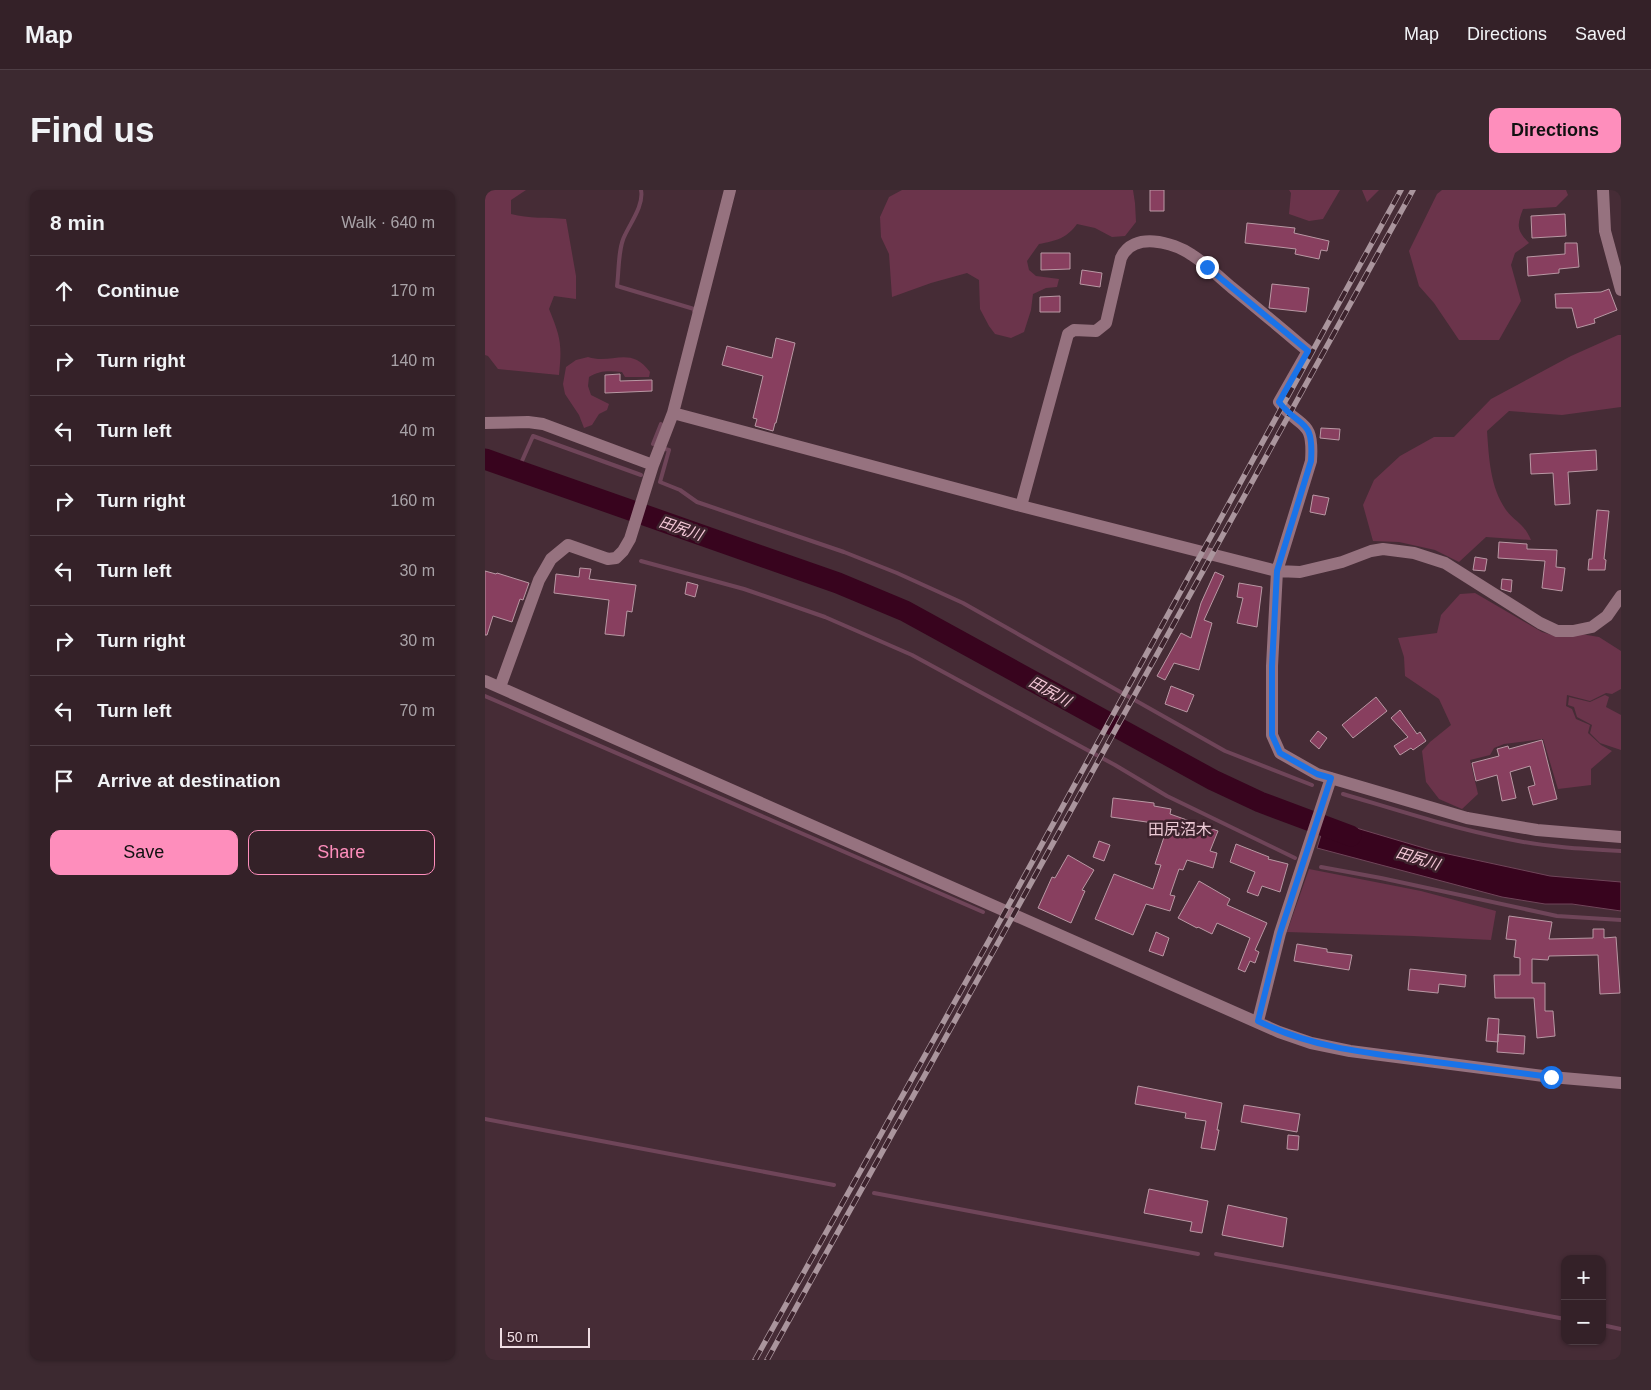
<!DOCTYPE html>
<meta charset="utf-8">
<style>
body{margin:0;font-family:Arial,"Noto Sans JP",sans-serif;background:#3c2930;color:#f1f3f6}
.controls{position:absolute;right:15px;bottom:15px;display:grid;overflow:hidden;border-radius:10px;box-shadow:0 1px 4px #0004}
.controls button{width:45px;height:45px;display:grid;place-items:center;padding:0;border:0;border-bottom:1px solid #4e3e45;background:#342128;color:#f1f3f6;font:25px sans-serif}
.scale{position:absolute;left:15px;bottom:12px;width:90px;box-sizing:border-box;padding-left:5px;border:2px solid #efdde3;border-top:0;font-size:14px;line-height:18px;white-space:nowrap;color:#efdde3;-webkit-text-stroke:4px #3c222c;paint-order:stroke}
.stop{position:absolute;width:15px;height:15px;margin:-11px;border:4px solid #1a73e8;border-radius:50%;background:#fff}
.stop.end{background:#1a73e8;border-color:#fff;box-shadow:0 1px 5px #0008}
.list{margin:0;padding:0;list-style:none}
h2{display:flex;justify-content:space-between;align-items:center;height:65px;margin:0;padding:0 20px;font-size:21px}
h2 small{font-size:16px;font-weight:400;color:#a9a3a8}
.list li{display:grid;grid-template-columns:32px 1fr auto;gap:15px;align-items:center;box-sizing:border-box;height:70px;padding:0 20px;border-top:1px solid #4e3e45}
.list b{display:block;font-size:19px;white-space:nowrap}
.list em{font-size:16px;font-style:normal;color:#a9a3a8}
.actions{display:flex;gap:10px;padding:15px 20px}
.actions a{flex:1;padding:11px 0;border:1px solid #fe8ebc;border-radius:10px;text-align:center;font-size:18px;color:#fe8ebc}
.actions .main{background:#fe8ebc;color:#111}
.icon{flex:none;width:28px;height:28px;fill:none;stroke:currentColor;stroke-width:2;stroke-linecap:round;stroke-linejoin:round}
.map{position:relative;flex:none;width:1136px;height:1170px;overflow:hidden;border-radius:10px}
header{display:flex;align-items:center;gap:30px;box-sizing:border-box;height:70px;padding:0 25px;background:#342128;border-bottom:1px solid #4e3e45}
header strong{font-size:24px}
nav{display:flex;gap:28px;margin-inline-start:auto;font-size:18px}
.intro{display:flex;align-items:center;justify-content:space-between;box-sizing:border-box;height:120px;padding:0 30px}
h1{margin:0;font-size:35px}
.button{padding:12px 22px;border-radius:10px;background:#fe8ebc;color:#111;font-size:18px;font-weight:700}
main{display:flex;gap:30px;padding:0 30px}
aside{flex:1;background:#342128;border-radius:10px;box-shadow:0 1px 4px #0004}
.map>svg:first-child{display:block}
.green{fill:#6b344b}
.water{fill:#38041e;stroke:#6f4559}
.lines{fill:none;stroke-linecap:round;stroke-linejoin:round}
.stream{stroke:#6f4559;stroke-width:4}
.river{stroke:#38041e;stroke-width:21}
.building{fill:#883f5f;stroke:#b998a4}
.minor{stroke:#96727f;stroke-width:12}
.rail-casing{stroke:#aa959d;stroke-width:5.5}
.rail{stroke:#3c222c;stroke-width:4;stroke-dasharray:11;stroke-linecap:butt}
.route{stroke:#1a73e8;stroke-width:6}
.labels{text-anchor:middle;dominant-baseline:central;stroke-width:5;stroke-linejoin:round;paint-order:stroke}
.water-label{font-size:15px;font-style:italic;fill:#f6c9d9;stroke:#3c222c}
.quarter-label{font-size:16px;fill:#edcad6;stroke:#3c222c}
</style>
<header>
<strong>Map</strong>
<nav><a>Map</a><a>Directions</a><a>Saved</a></nav>
</header>
<div class="intro"><h1>Find us</h1><a class="button">Directions</a></div>
<main>
<aside>
<h2>8 min<small>Walk · 640 m</small></h2>
<ul class="list">
<li><svg class="icon" aria-label="ahead" viewBox="0 0 24 24"><path d="M12 20V5M6 11l6-6 6 6"/></svg><div><b>Continue</b></div><em>170 m</em></li>
<li><svg class="icon" aria-label="right" viewBox="0 0 24 24"><path d="M7 20v-9h11M14 6l5 5-5 5"/></svg><div><b>Turn right</b></div><em>140 m</em></li>
<li><svg class="icon" aria-label="left" viewBox="0 0 24 24"><path d="M17 20v-9H6M10 6l-5 5 5 5"/></svg><div><b>Turn left</b></div><em>40 m</em></li>
<li><svg class="icon" aria-label="right" viewBox="0 0 24 24"><path d="M7 20v-9h11M14 6l5 5-5 5"/></svg><div><b>Turn right</b></div><em>160 m</em></li>
<li><svg class="icon" aria-label="left" viewBox="0 0 24 24"><path d="M17 20v-9H6M10 6l-5 5 5 5"/></svg><div><b>Turn left</b></div><em>30 m</em></li>
<li><svg class="icon" aria-label="right" viewBox="0 0 24 24"><path d="M7 20v-9h11M14 6l5 5-5 5"/></svg><div><b>Turn right</b></div><em>30 m</em></li>
<li><svg class="icon" aria-label="left" viewBox="0 0 24 24"><path d="M17 20v-9H6M10 6l-5 5 5 5"/></svg><div><b>Turn left</b></div><em>70 m</em></li>
<li><svg class="icon" aria-label="arrive" viewBox="0 0 24 24"><path d="M6 21V4h12l-3 4 3 4H6"/></svg><div><b>Arrive at destination</b></div></li>
</ul>
<div class="actions"><a class="main">Save</a><a>Share</a></div>
</aside>
<div class="map">
<svg width="1136" height="1170" viewBox="0 0 1136 1170">
<rect width="100%" height="100%" fill="#462c36"/>
<path class="green" d="M 0,0 L 41,0 L 26,10 L 26,24 C 44,29 62,27 81,29 L 91,86 L 91,109 L 69,106 L 64,119 C 76,148 77,155 74,185 L 13,179 L 3,166 L 0,165 Z
M 417,0 L 648,0 L 650,13 L 651,32 L 640,46 L 627,47 L 610,38 L 592,34 C 582,48 571,51 554,54 L 542,71 L 544,80 L 551,86 L 574,89 L 572,97 L 561,98 L 548,104 L 546,120 L 539,142 L 526,148 L 510,144 L 504,136 L 495,119 L 494,90 L 482,83 L 446,93 L 407,107 L 404,64 L 396,47 L 395,27 L 404,7 Z
M 804,0 L 855,0 L 838,29 L 824,31 L 804,24 L 806,3 Z
M 877,0 L 894,0 L 882,12 Z
M 957,0 L 1081,0 L 1083,5 L 1071,17 L 1038,19 C 1032,35 1031,40 1044,53 L 1030,63 L 1026,75 L 1036,111 L 1014,150 L 974,150 L 949,113 L 934,96 L 924,61 L 952,4 Z
M 1133,145 L 1136,145 L 1136,217 L 1077,225 L 1024,221 L 1002,241 C 1004,268 1005,297 1021,320 C 1031,333 1038,332 1046,350 L 1001,347 L 974,372 L 950,360 L 914,352 L 888,351 L 878,315 L 889,290 L 915,266 L 949,247 L 969,247 L 1006,209 L 1086,166 Z
M 103,167 C 127,175 145,155 165,182 L 164,187 L 140,187 L 137,182 C 125,181 115,180 104,187 L 103,196 L 106,205 L 124,214 L 122,220 L 114,224 L 107,235 L 99,238 L 94,225 L 80,204 L 78,194 L 81,177 L 91,170 Z
M 990,403 L 1057,442 L 1070,446 L 1096,444 L 1114,447 L 1136,461 L 1136,499 L 1127,504 L 1121,503 L 1105,511 L 1082,505 L 1081,516 L 1087,519 L 1091,529 L 1105,535 L 1103,543 L 1116,555 L 1127,561 L 1106,579 L 1106,595 L 1073,599 L 1058,549 L 1019,554 L 1009,558 L 1005,565 L 985,570 L 993,604 L 977,619 L 954,609 L 941,592 L 937,561 L 945,552 L 966,535 L 954,509 L 920,486 L 919,467 L 913,448 L 952,443 L 956,425 L 975,404 Z
M 1120,505 L 1124,507 L 1121,517 L 1136,525 L 1136,560 L 1115,553 L 1105,543 L 1107,535 L 1092,527 L 1089,517 L 1083,515 L 1084,507 L 1105,512 Z
M 824,679 L 936,701 L 1011,721 L 1006,750 L 928,746 L 802,742 Z"/>
<path class="water" d="M 841,629 L 949,661 L 1065,686 L 1136,692 L 1136,721 L 1087,714 L 1060,714 L 1017,707 L 832,658 Z"/>
<g class="lines">
<path class="stream" d="M 156,0 C 159,15 146,32 140,45 C 133,57 134,82 132,96 L 209,119 L 209,121
M 168,254 L 176,234
M 180,259 L 184,260 L 175,292 L 195,300 L 212,312 L 359,362 L 412,383 L 478,413 L 740,561 L 827,595
M 33,280 L 48,246 L 156,285
M 156,371 L 259,399 L 340,427 L 427,465 L 630,575 L 682,606 L 810,668
M 0,506 L 498,722
M 858,604 C 912,620 967,638 1023,649 C 1060,657 1098,659 1136,661
M 836,677 L 896,688 L 1072,726 L 1136,730
M 0,929 L 349,995
M 389,1003 L 713,1064
M 731,1064 L 1080,1129
M 1117,1135 L 1136,1139"/>
<path class="river" d="M 0,269 L 353,393 L 420,421 L 728,590 L 775,612 L 866,646"/>
</g>
<path class="building" d="M 665,0 L 679,0 L 679,21 L 665,21 Z
M 1080,24 L 1081,46 L 1047,48 L 1046,26 Z
M 762,33 L 810,38 L 809,43 L 844,51 L 842,61 L 836,60 L 834,69 L 810,64 L 811,59 L 760,53 Z
M 1080,53 L 1092,53 L 1094,77 L 1074,79 L 1074,83 L 1043,86 L 1042,67 L 1080,64 Z
M 556,63 L 585,63 L 585,79 L 556,80 Z
M 597,80 L 617,83 L 615,97 L 595,94 Z
M 787,94 L 824,98 L 821,122 L 784,118 Z
M 1124,99 L 1132,120 L 1109,129 L 1110,133 L 1092,138 L 1087,118 L 1071,118 L 1070,104 L 1116,102 Z
M 575,106 L 575,122 L 555,122 L 555,107 Z
M 291,148 L 310,153 L 291,233 L 290,233 L 288,241 L 270,236 L 272,229 L 268,228 L 278,186 L 237,175 L 242,156 L 287,168 Z
M 135,184 L 135,191 L 167,190 L 167,201 L 120,203 L 120,185 Z
M 836,238 L 855,239 L 854,250 L 835,248 Z
M 1111,260 L 1112,280 L 1083,282 L 1085,314 L 1070,315 L 1068,283 L 1046,284 L 1045,264 Z
M 828,305 L 844,308 L 840,325 L 825,322 Z
M 1112,320 L 1124,321 L 1119,369 L 1121,370 L 1120,380 L 1103,380 L 1104,369 L 1107,369 Z
M 1014,352 L 1042,354 L 1042,359 L 1072,360 L 1071,377 L 1080,378 L 1077,401 L 1057,398 L 1060,371 L 1013,368 Z
M 990,367 L 1002,369 L 1000,381 L 988,380 Z
M 95,378 L 106,379 L 104,389 L 151,395 L 147,422 L 142,421 L 139,446 L 120,444 L 124,410 L 69,403 L 71,384 L 94,387 Z
M 0,381 L 11,384 L 12,383 L 44,393 L 38,410 L 35,409 L 27,432 L 8,426 L 2,445 L 0,445 Z
M 730,382 L 739,386 L 719,430 L 727,433 L 714,480 L 689,473 L 680,490 L 672,486 L 696,443 L 706,448 L 716,413 Z
M 1017,389 L 1027,390 L 1026,402 L 1016,399 Z
M 202,392 L 213,395 L 210,407 L 200,404 Z
M 754,393 L 777,397 L 772,437 L 752,433 L 758,408 L 752,407 Z
M 686,496 L 709,505 L 702,522 L 680,514 Z
M 891,507 L 902,521 L 868,548 L 857,535 Z
M 915,520 L 932,544 L 935,542 L 941,551 L 928,560 L 926,558 L 915,565 L 909,556 L 923,547 L 906,528 Z
M 833,541 L 842,548 L 834,559 L 825,551 Z
M 1057,550 L 1072,609 L 1048,615 L 1043,597 L 1050,595 L 1045,576 L 1025,582 L 1031,608 L 1017,611 L 1012,585 L 991,591 L 987,573 L 1014,566 L 1012,559 L 1023,556 L 1024,559 Z
M 628,608 L 669,613 L 669,616 L 686,619 L 685,624 L 733,641 L 725,661 L 732,663 L 728,678 L 702,670 L 698,680 L 694,679 L 685,705 L 690,706 L 685,721 L 661,714 L 648,745 L 610,729 L 629,684 L 668,699 L 676,675 L 670,674 L 683,635 L 626,627 Z
M 614,651 L 625,655 L 619,671 L 608,667 Z
M 751,654 L 784,667 L 783,669 L 803,674 L 795,702 L 777,696 L 773,706 L 762,702 L 770,682 L 745,672 Z
M 583,665 L 609,680 L 597,700 L 600,701 L 586,733 L 553,718 L 567,687 L 570,688 Z
M 714,691 L 745,709 L 742,715 L 782,733 L 770,760 L 774,762 L 770,773 L 765,771 L 760,782 L 753,779 L 765,748 L 732,733 L 727,744 L 713,737 L 712,738 L 693,728 Z
M 1024,726 L 1067,732 L 1064,749 L 1108,748 L 1108,739 L 1119,739 L 1119,748 L 1131,747 L 1135,803 L 1115,804 L 1113,765 L 1064,766 L 1063,770 L 1047,769 L 1047,793 L 1060,793 L 1060,821 L 1068,821 L 1070,846 L 1052,848 L 1049,808 L 1010,808 L 1009,785 L 1035,785 L 1035,768 L 1029,767 L 1031,750 L 1021,749 Z
M 671,742 L 684,748 L 678,766 L 664,761 Z
M 812,754 L 842,759 L 842,762 L 867,765 L 864,780 L 809,771 Z
M 925,779 L 981,785 L 980,797 L 954,794 L 953,803 L 923,800 Z
M 1003,828 L 1014,829 L 1013,852 L 1001,851 Z
M 1013,844 L 1040,846 L 1039,864 L 1012,862 Z
M 653,896 L 737,913 L 732,940 L 734,940 L 730,960 L 716,958 L 721,931 L 700,928 L 701,923 L 650,914 Z
M 759,915 L 815,924 L 812,942 L 756,932 Z
M 803,945 L 814,946 L 813,960 L 802,959 Z
M 664,999 L 723,1011 L 717,1043 L 705,1041 L 707,1032 L 659,1023 Z
M 743,1015 L 802,1028 L 798,1057 L 737,1045 Z"/>
<g class="lines">
<path class="minor" d="M 1118,0 L 1120,41 L 1136,100
M 188,223 L 536,316 L 792,381 L 815,382 L 857,372 L 886,361 L 898,359 L 929,363 L 960,373 L 1055,433 L 1072,441 L 1088,441 L 1107,437 L 1122,426 L 1136,406
M 0,233 L 43,232 L 58,234 L 168,275
M 536,316 L 583,144 L 589,140 L 611,141 L 621,133 L 636,68 C 648,41 688,52 707,65 C 721,74 733,86 746,97 C 772,118 798,140 823,161 L 794,212 C 815,240 829,227 826,271 L 792,381 L 787,476 L 787,545 L 795,563 L 832,584 L 982,628 L 1052,640 L 1136,647
M 0,491 L 794,842 L 826,853 L 865,861 L 1066,887 L 1136,893
M 15,497 L 54,390 L 66,369 L 83,355 L 123,369 L 131,368 L 138,361 L 145,349 L 168,275 L 188,223 L 245,0
M 773,831 L 795,743 L 846,588"/>
<defs>
<path id="rail" d="M 270,1170 L 511,738 L 916,0
M 282,1170 L 519,742 L 928,0"/>
</defs>
<use href="#rail" class="rail-casing"/>
<use href="#rail" class="rail"/>
</g>
<g class="lines">
<path class="route" d="M 722,77 L 823,161 L 794,212 C 815,239 829,227 826,271 L 792,381 L 787,476 L 787,545 L 795,563 L 832,584 L 846,588 L 795,743 L 773,831 C 825,857 880,863 936,870 C 979,876 1023,881 1066,887"/>
</g>
<g class="labels">
<g class="water-label">
<text transform="translate(196 338) rotate(19)">田尻川</text>
<text transform="translate(565 501) rotate(29)">田尻川</text>
<text transform="translate(933 668) rotate(17)">田尻川</text>
</g>
<g class="quarter-label">
<text x="695" y="639">田尻沼木</text>
</g>
</g>
</svg>
<div class="controls">
<button>+</button>
<button>−</button>
</div>
<div class="scale">50 m</div>
<div class="stop" style="left:1066px;top:887px"></div>
<div class="stop end" style="left:722px;top:77px"></div>
</div>
</main>
